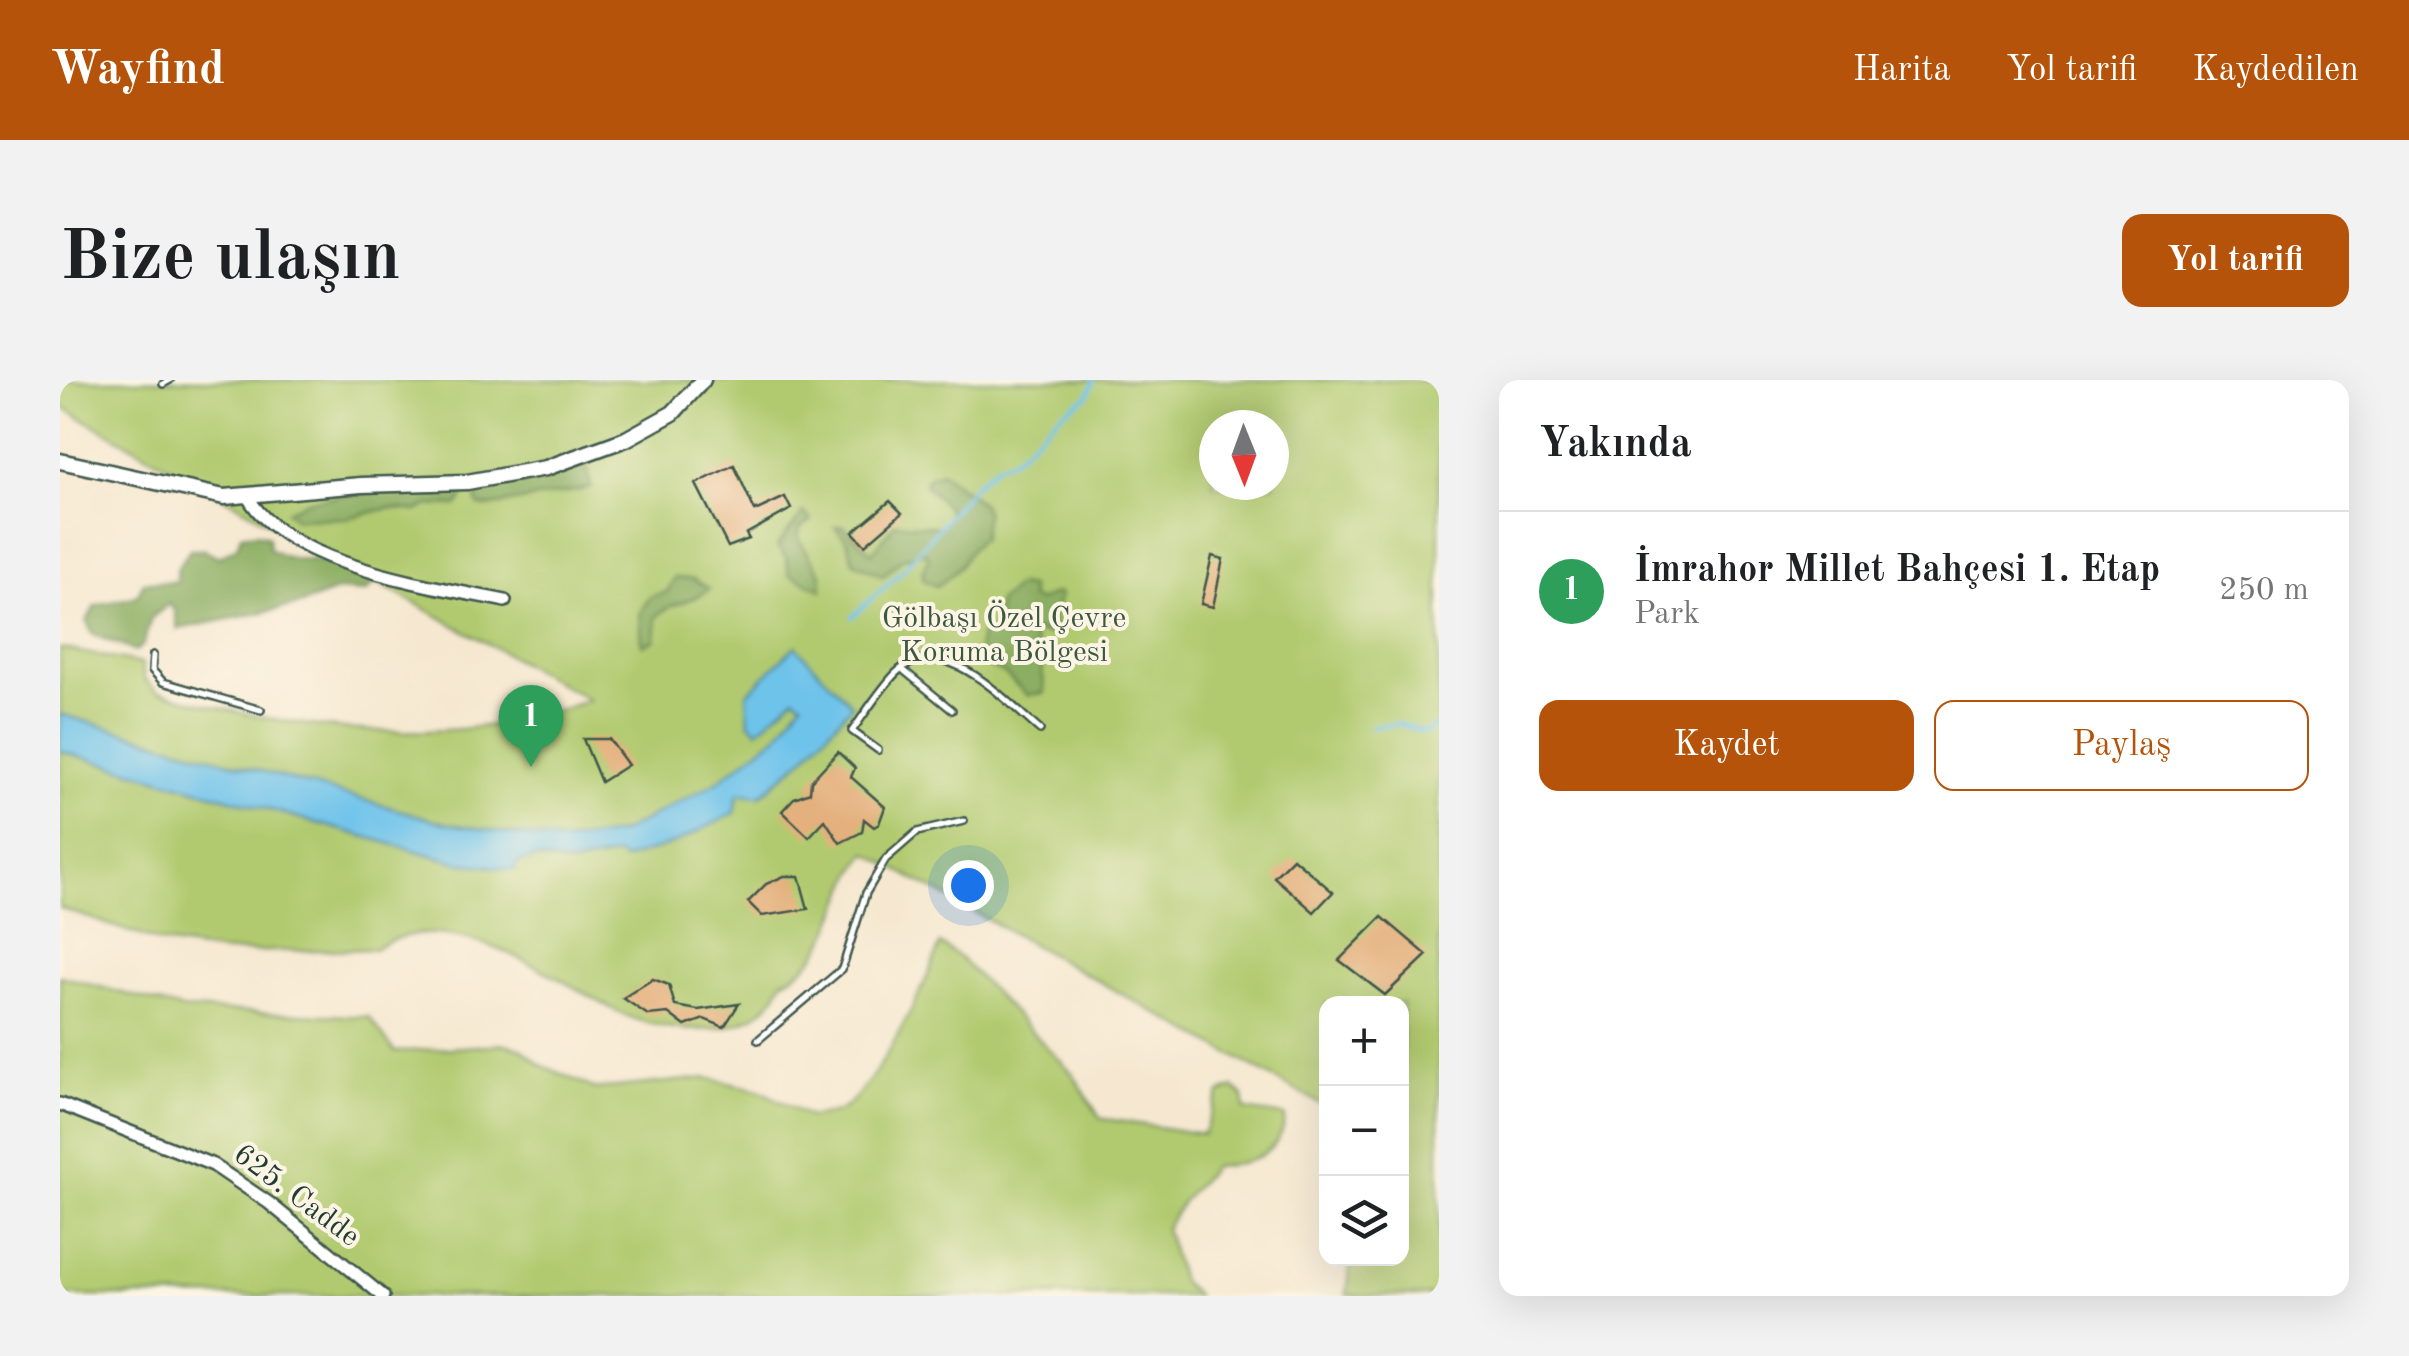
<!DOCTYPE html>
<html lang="tr">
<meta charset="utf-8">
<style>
body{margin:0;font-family:"Old Standard TT",serif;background:#f2f2f2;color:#202124}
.controls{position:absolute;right:30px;bottom:30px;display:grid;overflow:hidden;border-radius:20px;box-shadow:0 10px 40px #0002}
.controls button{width:90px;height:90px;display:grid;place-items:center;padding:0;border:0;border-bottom:2px solid #e0e0e0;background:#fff;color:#202124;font:50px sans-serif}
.compass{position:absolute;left:1139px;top:30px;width:90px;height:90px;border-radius:50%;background:#fff;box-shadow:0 10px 40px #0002;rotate:179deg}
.you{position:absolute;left:908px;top:505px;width:35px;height:35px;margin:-25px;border:8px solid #fff;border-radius:50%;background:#1a73e8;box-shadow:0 0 0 15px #1a73e833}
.badge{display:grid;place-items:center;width:65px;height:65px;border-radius:50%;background:#b45309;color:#fff;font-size:32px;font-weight:700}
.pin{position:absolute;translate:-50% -82px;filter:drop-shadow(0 2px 5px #0008)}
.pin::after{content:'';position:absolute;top:52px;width:35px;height:30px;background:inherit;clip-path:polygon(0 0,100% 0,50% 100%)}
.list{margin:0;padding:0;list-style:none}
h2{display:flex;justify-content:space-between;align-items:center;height:130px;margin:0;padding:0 40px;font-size:42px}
h2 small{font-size:32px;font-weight:400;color:#757577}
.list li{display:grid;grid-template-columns:65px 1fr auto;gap:30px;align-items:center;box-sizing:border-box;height:160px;padding:0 40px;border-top:2px solid #e0e0e0}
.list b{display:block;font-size:38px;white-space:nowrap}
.list p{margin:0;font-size:32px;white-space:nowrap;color:#757577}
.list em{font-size:32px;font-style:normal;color:#757577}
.actions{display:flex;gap:20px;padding:30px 40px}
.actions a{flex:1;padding:22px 0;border:2px solid #b45309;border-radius:20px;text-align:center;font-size:35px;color:#b45309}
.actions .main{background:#b45309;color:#fff}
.icon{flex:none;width:55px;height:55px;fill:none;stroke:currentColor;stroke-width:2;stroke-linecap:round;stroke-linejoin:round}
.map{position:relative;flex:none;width:1379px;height:916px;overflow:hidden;border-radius:20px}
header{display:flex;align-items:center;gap:60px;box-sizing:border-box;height:140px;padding:0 50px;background:#b45309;color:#fff}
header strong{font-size:48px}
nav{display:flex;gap:55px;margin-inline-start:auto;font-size:35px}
.intro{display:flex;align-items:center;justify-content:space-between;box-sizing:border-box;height:240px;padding:0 60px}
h1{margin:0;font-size:70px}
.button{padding:25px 45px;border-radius:20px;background:#b45309;color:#fff;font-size:35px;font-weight:700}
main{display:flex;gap:60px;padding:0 60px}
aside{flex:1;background:#fff;border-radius:20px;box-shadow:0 10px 40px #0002}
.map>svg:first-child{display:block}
.green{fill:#b1ca6f;stroke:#688452;stroke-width:2.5;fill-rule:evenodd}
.forest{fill:#8cae62;stroke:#56764b;stroke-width:2.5}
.water{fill:#6ec3eb;stroke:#468090;stroke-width:2.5}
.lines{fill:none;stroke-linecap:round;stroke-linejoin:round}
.stream{stroke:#6ec3eb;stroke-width:4}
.building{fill:#e4b07d}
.service-casing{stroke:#3f574b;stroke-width:10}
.minor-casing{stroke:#3f574b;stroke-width:16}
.tertiary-casing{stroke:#3f574b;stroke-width:19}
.service{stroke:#fff;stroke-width:5}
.minor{stroke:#fff;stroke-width:11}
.tertiary{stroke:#fff;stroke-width:14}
.labels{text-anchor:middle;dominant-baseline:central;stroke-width:8;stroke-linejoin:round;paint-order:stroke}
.park-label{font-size:30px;fill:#3c5940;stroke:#fcf5e5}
.street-label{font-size:30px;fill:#1f3d34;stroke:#fcf5e5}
</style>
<header>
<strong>Wayfind</strong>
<nav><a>Harita</a><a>Yol tarifi</a><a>Kaydedilen</a></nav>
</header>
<div class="intro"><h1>Bize ulaşın</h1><a class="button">Yol tarifi</a></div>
<main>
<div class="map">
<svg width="1379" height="916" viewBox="0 0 1379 916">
<rect width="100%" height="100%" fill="#fcf5e5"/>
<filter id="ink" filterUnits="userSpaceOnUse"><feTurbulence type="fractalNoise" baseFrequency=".01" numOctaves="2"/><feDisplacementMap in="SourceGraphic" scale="20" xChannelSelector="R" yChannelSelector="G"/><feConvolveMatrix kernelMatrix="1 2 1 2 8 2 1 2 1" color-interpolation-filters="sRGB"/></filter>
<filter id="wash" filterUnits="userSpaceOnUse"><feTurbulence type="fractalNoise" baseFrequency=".0048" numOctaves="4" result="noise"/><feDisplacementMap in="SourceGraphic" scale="40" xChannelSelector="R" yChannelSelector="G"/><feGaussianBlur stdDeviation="2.25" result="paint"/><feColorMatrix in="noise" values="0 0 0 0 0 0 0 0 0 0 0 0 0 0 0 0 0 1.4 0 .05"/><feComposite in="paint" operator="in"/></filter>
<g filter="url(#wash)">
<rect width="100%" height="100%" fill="#f6e8d0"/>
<path class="green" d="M 0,0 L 1379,0 L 1379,916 L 1287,915 L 1291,879 L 1342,878 L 1342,624 L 1266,624 L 1266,727 L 807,473 C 771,518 779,576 722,601 C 700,665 604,656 554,630 C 490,595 387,522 314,569 L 163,572 L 103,563 L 0,528 L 0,268 L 82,284 L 84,299 L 97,311 C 239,353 388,372 529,320 L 0,26 ZM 1154,45 L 1214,45 L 1214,105 L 1154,105 Z
M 880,564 L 899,577 L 1013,694 L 1040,738 L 1143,754 L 1160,713 L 1174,708 L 1183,716 L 1185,730 L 1225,736 C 1222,776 1187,784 1153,787 L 1122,822 L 1105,849 L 1122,903 L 1137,916 L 0,916 L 0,596 L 121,629 L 309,637 L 335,672 L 445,664 L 461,668 L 481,685 L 535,709 L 647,698 L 699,710 L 750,737 C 759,735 773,734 781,730 C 815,709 868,602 880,564 Z"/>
<path class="forest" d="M 519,82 L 527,86 L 531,108 L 427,127 L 419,126 L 416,119 L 426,106 L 483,99 L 494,89 Z
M 881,92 L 921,123 L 926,133 L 922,159 C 906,167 904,191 876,206 L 864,200 L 862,193 L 869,178 L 865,172 L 841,179 L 823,196 L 794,182 L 787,160 L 775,147 L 784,146 L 812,173 L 835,143 L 877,147 L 886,140 L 889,129 L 865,105 L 868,97 Z
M 337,108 L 399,111 L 403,117 L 397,126 L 369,125 L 357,131 L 330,128 L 287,138 L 235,139 L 227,131 L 246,121 Z
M 744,132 L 751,141 L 740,148 L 738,158 L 761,194 L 762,210 L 729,194 L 727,179 L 717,166 Z
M 197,153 L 208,157 L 209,169 C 235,184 246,177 272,181 C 285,182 299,190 311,194 L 315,203 L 305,212 L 279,210 L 239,225 L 118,249 L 115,231 L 109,224 L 91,238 L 83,265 L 75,271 L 32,254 L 27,241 L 35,226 L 77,216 L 84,202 L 117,202 L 117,189 L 130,170 L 145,170 L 159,177 L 177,167 L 181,155 Z
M 615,198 L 633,199 L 649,209 C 632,223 614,220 597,236 L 595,260 L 582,265 L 580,232 L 590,217 L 607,212 Z
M 958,205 L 970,207 L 971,218 L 978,221 L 996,213 L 1000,215 L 994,235 L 998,256 L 971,251 L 980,274 L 985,313 L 967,315 L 945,294 L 916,281 L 921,254 L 936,248 L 938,222 Z"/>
<path class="water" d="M 735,266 L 792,325 L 744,378 L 700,416 L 678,414 L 675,433 L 615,463 L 563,480 L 557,475 L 512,485 L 475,478 L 457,483 L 455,490 L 399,483 L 0,371 L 0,334 L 385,443 L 504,462 L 561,453 L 657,402 L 719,354 L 742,322 L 735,317 L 698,350 L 689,342 L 687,314 Z"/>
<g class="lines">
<path class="stream" d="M 792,237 L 842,191 L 916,103 L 937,85 L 953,79 L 1004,31 L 1028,16 L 1034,0
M 1311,347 L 1339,344 L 1365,353 L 1379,344"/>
</g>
<g id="blocks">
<path class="building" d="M 674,85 L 695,131 L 725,117 L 731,129 L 686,154 L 689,159 L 668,167 L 636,104 Z
M 830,121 L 842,133 L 805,165 L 793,152 Z
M 1152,176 L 1163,179 L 1153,227 L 1141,224 Z
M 523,359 L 549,359 L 568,385 L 541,402 Z
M 778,372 L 795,388 L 791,397 L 825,427 L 819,444 L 814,447 L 804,439 L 802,452 L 780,463 L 765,440 L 749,457 L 722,431 L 734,418 L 750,412 L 751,401 Z
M 1233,478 L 1273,512 L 1254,532 L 1214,497 Z
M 724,496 L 739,496 L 748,529 L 702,536 L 688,522 L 706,504 Z
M 1322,537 L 1367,575 L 1325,615 L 1279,580 Z
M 593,599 L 609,605 L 615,626 L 638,630 L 679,624 L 664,647 L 644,639 L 625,646 L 608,633 L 588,635 L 563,618 Z"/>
</g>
</g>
<g filter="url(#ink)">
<use href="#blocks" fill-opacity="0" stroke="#3f574b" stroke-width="2.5"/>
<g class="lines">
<defs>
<path id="service" d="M 103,4 L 110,0
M 93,275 L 92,290 L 103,302 L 201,330
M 842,289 L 892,330
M 818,370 L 792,351 C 806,332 819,311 835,294 C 882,247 946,322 980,350
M 698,660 L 782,589 L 806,513 L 826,479 L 857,452 L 904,441"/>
<path id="minor" d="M 188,117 C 227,186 373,206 445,221
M 0,724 L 153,785 L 209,823 L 323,916"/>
<path id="tertiary" d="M 0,81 L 164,117 L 301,105 L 407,102 L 486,88 L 566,59 L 613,33 L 643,0"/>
</defs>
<use href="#service" class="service-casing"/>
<use href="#minor" class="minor-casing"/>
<use href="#tertiary" class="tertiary-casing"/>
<use href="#service" class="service"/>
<use href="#minor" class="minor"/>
<use href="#tertiary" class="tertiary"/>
</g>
</g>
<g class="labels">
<g class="park-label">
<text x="944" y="239">Gölbaşı Özel Çevre<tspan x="944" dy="34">Koruma Bölgesi</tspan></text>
</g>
<g class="street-label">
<text transform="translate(236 816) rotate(37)">625. Cadde</text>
</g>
</g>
</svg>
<div class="controls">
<button>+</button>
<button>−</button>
<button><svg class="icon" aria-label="layers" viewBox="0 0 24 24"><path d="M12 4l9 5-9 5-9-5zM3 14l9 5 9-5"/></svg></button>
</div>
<svg class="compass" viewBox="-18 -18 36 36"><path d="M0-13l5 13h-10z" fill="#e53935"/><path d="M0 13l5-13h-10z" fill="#757577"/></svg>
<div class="you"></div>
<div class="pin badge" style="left:471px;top:387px;background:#2e9e5b">1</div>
</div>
<aside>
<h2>Yakında<small></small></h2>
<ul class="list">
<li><span class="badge" style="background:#2e9e5b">1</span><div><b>İmrahor Millet Bahçesi 1. Etap</b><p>Park</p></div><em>250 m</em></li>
</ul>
<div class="actions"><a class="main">Kaydet</a><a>Paylaş</a></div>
</aside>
</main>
